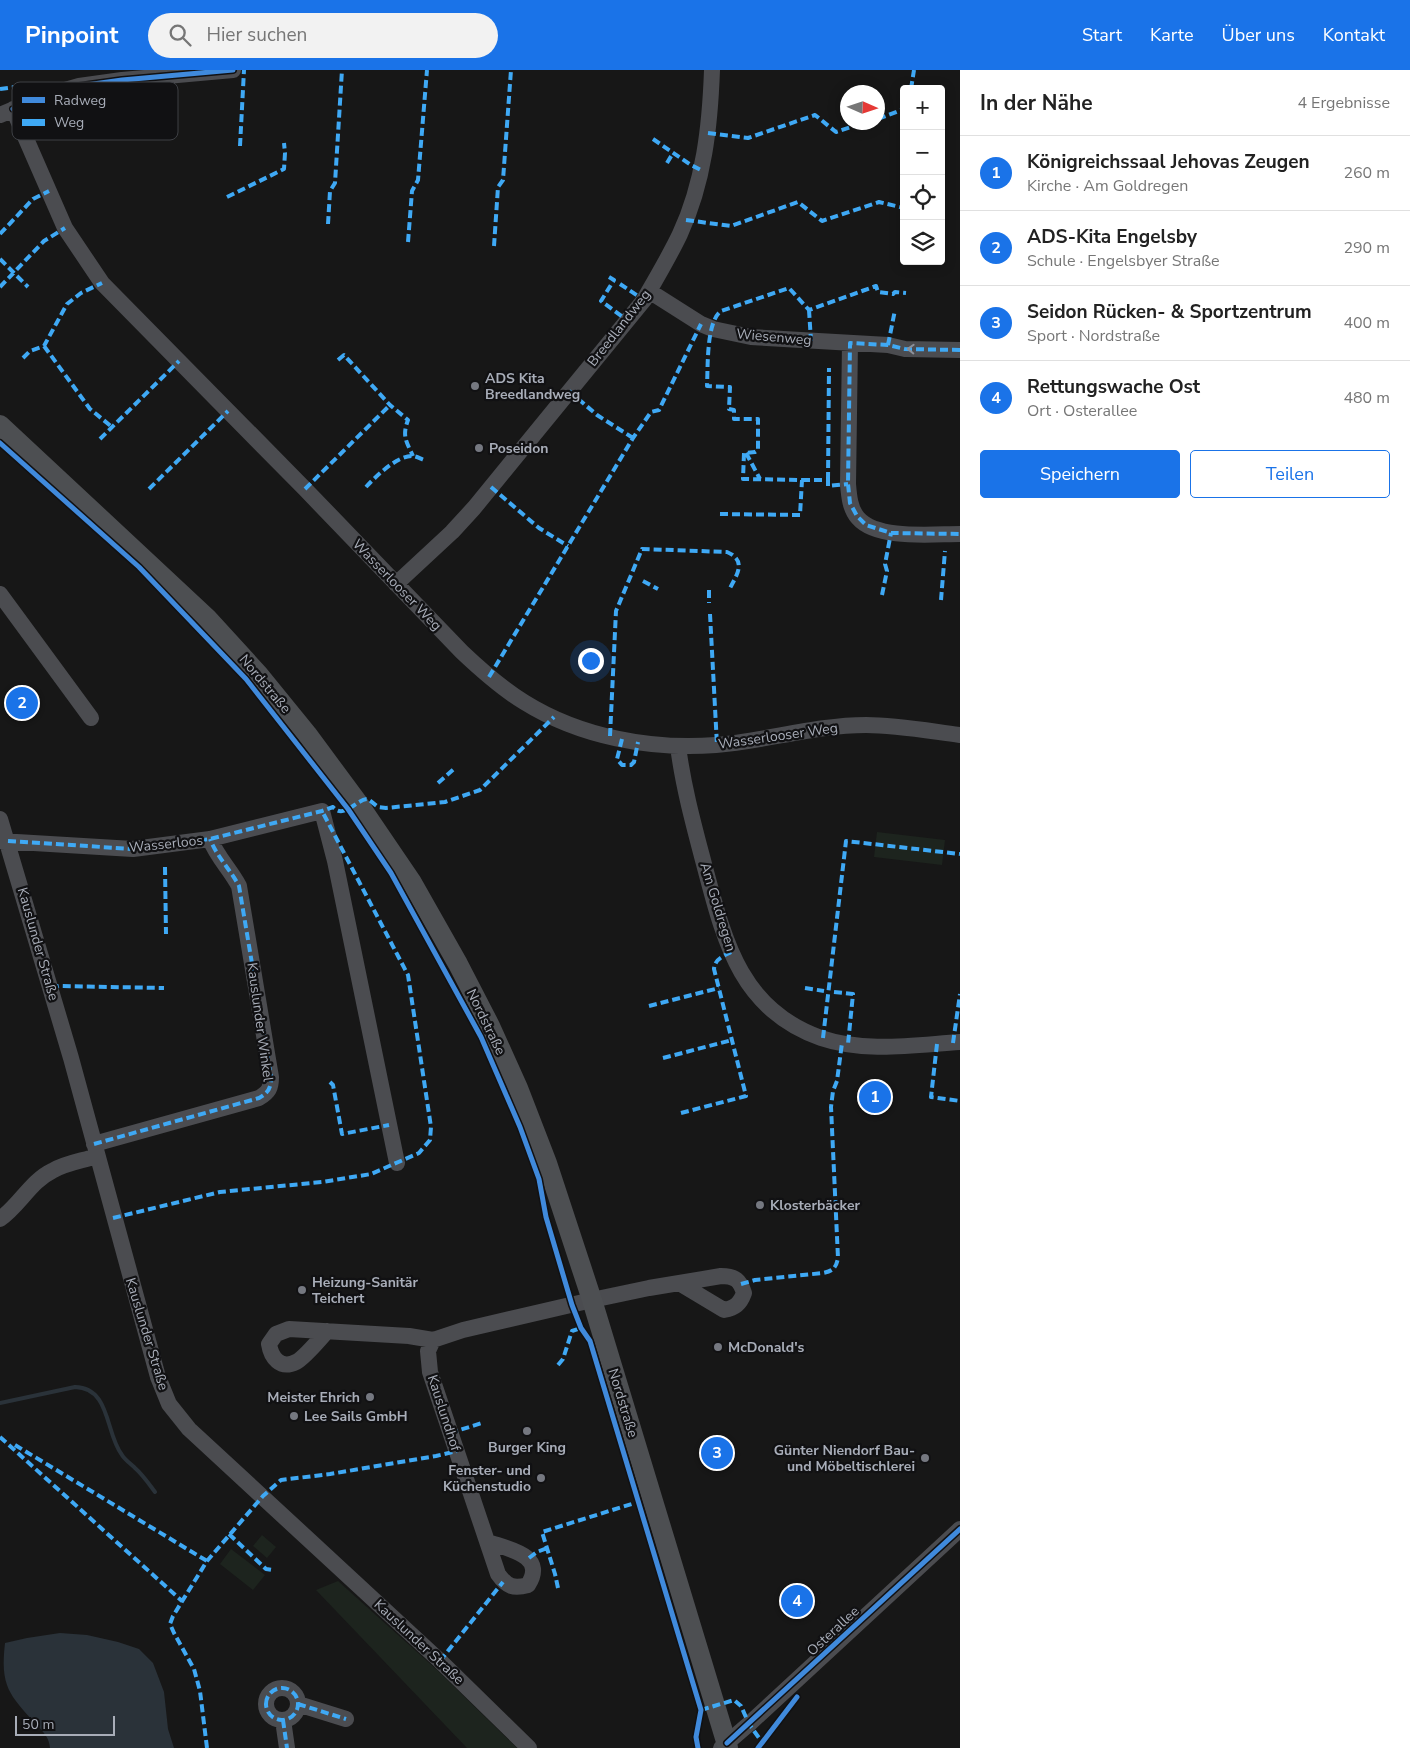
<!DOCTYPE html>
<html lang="de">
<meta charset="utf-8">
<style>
body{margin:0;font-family:"Nunito Sans",sans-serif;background:#f2f2f2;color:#222}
.controls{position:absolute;right:15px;top:15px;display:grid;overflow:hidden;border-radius:5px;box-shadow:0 2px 12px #0003}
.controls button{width:45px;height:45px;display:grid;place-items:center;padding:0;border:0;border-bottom:1px solid #e0e0e0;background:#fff;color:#222;font:25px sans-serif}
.compass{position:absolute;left:840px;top:15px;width:45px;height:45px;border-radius:50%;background:#fff;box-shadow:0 2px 12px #0003;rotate:93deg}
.scale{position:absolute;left:15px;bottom:12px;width:100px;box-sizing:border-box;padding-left:5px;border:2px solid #a8adb8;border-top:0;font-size:14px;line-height:18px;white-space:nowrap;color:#a8adb8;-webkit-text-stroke:4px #111113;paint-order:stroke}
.you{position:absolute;left:590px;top:590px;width:18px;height:18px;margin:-12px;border:4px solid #fff;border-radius:50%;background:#1a73e8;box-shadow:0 0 0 8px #1a73e833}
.badge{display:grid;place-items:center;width:32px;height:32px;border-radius:50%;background:#1a73e8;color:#fff;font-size:16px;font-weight:700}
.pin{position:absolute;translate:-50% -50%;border:2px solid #fff;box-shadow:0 1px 5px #0006}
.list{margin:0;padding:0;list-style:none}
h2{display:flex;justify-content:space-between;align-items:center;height:65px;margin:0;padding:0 20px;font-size:21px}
h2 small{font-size:16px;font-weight:400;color:#767676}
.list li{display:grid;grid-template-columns:32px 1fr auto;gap:15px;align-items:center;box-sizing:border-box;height:75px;padding:0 20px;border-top:1px solid #e0e0e0}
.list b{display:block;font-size:19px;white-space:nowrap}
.list p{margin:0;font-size:16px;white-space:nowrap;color:#767676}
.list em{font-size:16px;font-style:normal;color:#767676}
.actions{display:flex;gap:10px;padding:15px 20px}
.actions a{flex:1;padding:11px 0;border:1px solid #1a73e8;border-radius:5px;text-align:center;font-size:18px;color:#1a73e8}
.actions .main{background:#1a73e8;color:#fff}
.icon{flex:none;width:28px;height:28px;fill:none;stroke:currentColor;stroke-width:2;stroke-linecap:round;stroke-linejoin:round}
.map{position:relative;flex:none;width:960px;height:1678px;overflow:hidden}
header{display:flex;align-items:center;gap:30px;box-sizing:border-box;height:70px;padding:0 25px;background:#1a73e8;color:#fff}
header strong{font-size:24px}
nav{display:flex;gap:28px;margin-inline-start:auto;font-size:18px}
.search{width:350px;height:45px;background:#f2f2f2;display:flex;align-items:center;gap:12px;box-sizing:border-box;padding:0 18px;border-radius:28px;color:#767676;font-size:19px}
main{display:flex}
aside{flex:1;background:#fff}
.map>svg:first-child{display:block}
.green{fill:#1d241e}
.water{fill:#2a3239}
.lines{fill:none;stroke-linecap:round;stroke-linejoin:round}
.stream{stroke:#2a3239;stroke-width:4}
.minor{stroke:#4b4c50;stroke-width:16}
.major{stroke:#4d4f52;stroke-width:20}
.quiet{stroke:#3fa9f5;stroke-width:4;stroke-dasharray:8 4;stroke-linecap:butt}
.cycleway-casing{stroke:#111113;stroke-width:8}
.cycleway{stroke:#408adc;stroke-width:5}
.oneway{stroke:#8c9099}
.poi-dot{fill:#757880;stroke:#111113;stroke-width:2}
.labels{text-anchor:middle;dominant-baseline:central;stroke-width:4.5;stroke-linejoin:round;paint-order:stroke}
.street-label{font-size:14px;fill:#a8adb8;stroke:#111113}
.poi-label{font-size:14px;font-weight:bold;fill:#a8adb8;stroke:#111113;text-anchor:start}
.key{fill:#111113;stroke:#3e4045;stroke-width:1}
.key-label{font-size:14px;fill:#a8adb8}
</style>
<header>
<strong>Pinpoint</strong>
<div class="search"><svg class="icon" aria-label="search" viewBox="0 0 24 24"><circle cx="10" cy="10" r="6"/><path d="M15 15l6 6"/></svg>Hier suchen</div>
<nav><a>Start</a><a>Karte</a><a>Über uns</a><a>Kontakt</a></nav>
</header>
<main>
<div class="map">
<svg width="960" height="1678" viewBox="0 0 960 1678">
<rect width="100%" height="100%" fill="#171717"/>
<path class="green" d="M 877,762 L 945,770 L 942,795 L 874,787 Z
M 262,1465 L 276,1477 L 267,1488 L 253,1476 Z
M 231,1479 L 265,1505 L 253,1520 L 220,1494 Z
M 338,1511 L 437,1600 L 517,1678 L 467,1678 L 316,1520 Z"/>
<path class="water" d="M 60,1563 L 87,1565 L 118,1572 L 139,1579 L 153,1593 L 164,1622 L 168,1659 L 174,1678 L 50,1678 C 49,1667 44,1663 37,1655 C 9,1625 0,1616 5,1573 L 27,1568 Z"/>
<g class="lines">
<path class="stream" d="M 0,1333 L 75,1317 C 111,1318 105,1363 122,1385 C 125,1390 131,1394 135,1398 C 143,1405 149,1414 155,1422"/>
<path class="minor" d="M 13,39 L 65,158 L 102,213 L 305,419 L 462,582 C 481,600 501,618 524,632 C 580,667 651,680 716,675 C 766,671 816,655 866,655 C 897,655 929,661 960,665
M 0,45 L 48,25 L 79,16 L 122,10 L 233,0
M 649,221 L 701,254 L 713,259 L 751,267 L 888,275 L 905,279 L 960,280
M 850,273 L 848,414 C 849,426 850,439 858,448 C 877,470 932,464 960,464
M 396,514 L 452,462 L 474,438 L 644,230 L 649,221 C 660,202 671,183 680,164 C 704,112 710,56 712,0
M 0,524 L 91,648
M 678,676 C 683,716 694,756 704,794 C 724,869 739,939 821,968 C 865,983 914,975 960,972
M 0,749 L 71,988 L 158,1307 L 169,1334 L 189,1359 L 440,1591 L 529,1678
M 0,771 L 133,779 L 210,769 L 322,741 L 335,791 L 397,1093
M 94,1074 L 259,1028 C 269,1022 271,1018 271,1007 L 239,816 C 230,799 217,787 210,769
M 0,1149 C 19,1136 31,1111 52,1101 C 65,1093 82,1091 97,1086
M 327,1261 C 320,1269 304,1288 296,1292 C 280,1300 271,1287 269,1274 L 276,1264 L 289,1259 L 409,1266 L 433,1270 L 463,1260 L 592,1230 L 649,1218 L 721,1206 C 735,1206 740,1210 744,1223 C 740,1234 735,1238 724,1240 L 679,1213
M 433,1270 L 428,1281 L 430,1302 L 498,1504 C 507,1517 514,1519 528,1515 C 547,1485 508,1479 488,1472
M266 1634a16 16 0 1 1 32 0a16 16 0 1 1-32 0Z
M 298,1634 L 346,1649
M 283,1650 L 287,1678
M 721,1678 L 749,1654 L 960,1459"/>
<path class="major" d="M 0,355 L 207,548 L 259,605 L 307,664 L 358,733 L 411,811 L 458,894 L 490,956 L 518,1018 L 547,1093 L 592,1230 L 728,1678"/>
<path class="quiet" d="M 0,19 L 15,17
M 911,19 L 914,0
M 878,49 L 904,39
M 708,63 L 748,68 L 815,45 L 836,62 L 866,52
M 653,69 L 691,95 L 701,100
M 240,76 L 244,0
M 667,93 L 673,83
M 227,127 L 284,99 L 285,83 L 284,73
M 686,150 L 731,156 L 798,132 L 822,151 L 879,132 L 904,138
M 328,154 L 330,121 L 335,113 L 342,0
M 0,164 L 33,129 L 49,121
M 408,172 L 412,121 L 418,110 L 427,0
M 494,176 L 498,117 L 503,110 L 511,0
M 0,189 L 28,217
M 609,207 L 614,210 L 601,231 L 627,250
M 620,214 L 644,230
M 0,217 L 44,171 L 65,158
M 809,240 L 811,271
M 888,275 L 895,240
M 44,276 L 90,339 L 112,357
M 960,280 L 905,279 L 888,275 L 850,273 L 848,414 L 850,433 L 857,446 L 866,455 L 891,463 L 960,464
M 23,288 L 30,281 L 44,276 L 67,234 L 81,223 L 102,213
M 338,290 L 344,285 L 390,335 L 408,350 C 402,366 406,371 413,386
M 569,321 L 597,345 L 633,368
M 100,369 L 179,291
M 746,383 L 760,409
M 802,410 L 828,410 L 828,416 L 848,414
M 828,410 L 829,298
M 366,417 C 376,406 397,386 412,386 C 416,386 421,389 424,390
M 491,417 L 539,458 L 568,476
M 149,419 L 228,341
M 305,419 L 390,335
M 720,444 L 800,445 L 802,410 L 743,409 L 744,383 L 755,382 L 758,380 L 758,349 L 734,349 L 734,340 L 729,339 L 730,317 L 707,316 C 708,298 706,252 721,241 L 789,218 L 809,240 L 876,216 L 878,222 L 893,224 L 895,222 L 906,223
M 643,511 L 658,519
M 709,520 L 709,533
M 882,525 L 887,501 L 885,494 L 891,463
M 941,530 L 945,481
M 710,544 L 717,675
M 489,607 L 633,368 L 651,342 L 659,340 L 701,254
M 610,666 L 616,541 L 642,479 L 727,482 C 748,491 736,506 729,520
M 622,669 L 617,689 L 622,695 L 631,695 L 634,692 L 638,672
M 438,713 L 454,699
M 8,771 L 133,779 L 210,769 L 322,741 L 333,737 C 344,750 356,729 368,729 L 378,737 L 386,738 L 445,732 L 480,720 L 554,647
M 165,797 L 166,864
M 51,918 L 59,916 L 164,918
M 805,918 L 824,921
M 834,922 L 853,924 L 848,974
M 649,936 L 719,918
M 823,968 L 846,771 L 960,784
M 953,973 L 960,924
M 937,974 L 931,1027 L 960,1031
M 663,988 L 732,970
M 330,1012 L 333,1015 L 342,1064 L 389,1055
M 681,1043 L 746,1026 L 714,899 C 715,889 722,887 731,882
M 94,1074 L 259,1028 C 269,1022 271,1018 271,1007 L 239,816 C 230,799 217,787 210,769
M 113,1148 L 220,1122 L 322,1112 L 371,1104 L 419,1083 L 430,1070 L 431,1057 L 408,905 L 322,741
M 741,1214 L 755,1210 L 823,1203 C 833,1201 836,1198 838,1188 L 831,1037 L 833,1021 L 837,1011 L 842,973
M 558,1295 L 563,1289 L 572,1261 L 581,1258
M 450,1363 L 482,1353
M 0,1367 L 182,1531
M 15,1375 L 207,1491
M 229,1464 L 266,1499 L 272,1500
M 529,1488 L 537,1482 L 547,1478
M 558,1518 L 555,1504 L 542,1462 L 638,1432
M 440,1591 L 503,1512
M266 1634a16 16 0 1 1 32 0a16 16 0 1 1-32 0Z
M 298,1634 L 346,1649
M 701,1640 L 734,1630 L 741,1636 L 749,1654 L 762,1672
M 283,1650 L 287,1678
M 207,1678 L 200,1621 L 194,1599 L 174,1563 L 170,1554 L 173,1546 L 207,1491 L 263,1426 L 281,1410 L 330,1404 L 436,1386 L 457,1381"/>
<defs>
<path id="cycleway" d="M 13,39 L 79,16 L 122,10 L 233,0
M 0,373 L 139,497 L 246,609 L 348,739 L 391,803 L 481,967 L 520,1057 L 539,1109 L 546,1147 L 572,1235 L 581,1258 L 590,1271 L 701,1640 L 696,1667 L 698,1678
M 727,1673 L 960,1459
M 758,1678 L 797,1627"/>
</defs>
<use href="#cycleway" class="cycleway-casing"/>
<use href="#cycleway" class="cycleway"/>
</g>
<defs><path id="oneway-chevron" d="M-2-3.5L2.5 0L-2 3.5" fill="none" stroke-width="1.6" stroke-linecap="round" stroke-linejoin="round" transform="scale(1.25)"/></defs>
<use class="oneway" href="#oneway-chevron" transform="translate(911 279) rotate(-178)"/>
<g class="poi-dot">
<circle cx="475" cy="316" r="5"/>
<circle cx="479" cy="378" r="5"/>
<circle cx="760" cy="1135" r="5"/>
<circle cx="302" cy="1220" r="5"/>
<circle cx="718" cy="1277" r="5"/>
<circle cx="370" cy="1327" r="5"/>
<circle cx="294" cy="1346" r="5"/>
<circle cx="527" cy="1361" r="5"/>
<circle cx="925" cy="1388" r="5"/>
<circle cx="541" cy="1408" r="5"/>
</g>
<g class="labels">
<g class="street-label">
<text transform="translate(619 258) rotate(-52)">Breedlandweg</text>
<text transform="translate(774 267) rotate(5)">Wiesenweg</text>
<text transform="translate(397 515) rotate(46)">Wasserlooser Weg</text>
<text transform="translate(265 614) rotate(50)">Nordstraße</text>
<text transform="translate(778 666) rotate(-8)">Wasserlooser Weg</text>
<text transform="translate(166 774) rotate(-6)">Wasserloos</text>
<text transform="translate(718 837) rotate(73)">Am Goldregen</text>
<text transform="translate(38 874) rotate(74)">Kauslunder Straße</text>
<text transform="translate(260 952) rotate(82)">Kauslunder Winkel</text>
<text transform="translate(486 952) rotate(64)">Nordstraße</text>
<text transform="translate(147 1264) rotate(73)">Kauslunder Straße</text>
<text transform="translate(623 1333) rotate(73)">Nordstraße</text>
<text transform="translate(444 1343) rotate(72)">Kauslundhof</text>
<text transform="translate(833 1561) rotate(-43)">Osterallee</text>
<text transform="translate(419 1572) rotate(43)">Kauslunder Straße</text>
</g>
<g class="poi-label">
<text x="485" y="308">ADS Kita<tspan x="485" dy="16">Breedlandweg</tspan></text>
<text x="489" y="378">Poseidon</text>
<text x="770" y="1135">Klosterbäcker</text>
<text x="312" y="1212">Heizung-Sanitär<tspan x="312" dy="16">Teichert</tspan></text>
<text x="728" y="1277">McDonald's</text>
<text x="360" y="1327" text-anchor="end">Meister Ehrich</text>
<text x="304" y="1346">Lee Sails GmbH</text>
<text x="527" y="1377" text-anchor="middle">Burger King</text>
<text x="915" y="1380" text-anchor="end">Günter Niendorf Bau-<tspan x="915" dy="16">und Möbeltischlerei</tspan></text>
<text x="531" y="1400" text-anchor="end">Fenster- und<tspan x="531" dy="16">Küchenstudio</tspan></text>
</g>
</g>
<rect x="12" y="12" width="166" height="58" rx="8" class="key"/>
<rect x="22" y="27" width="23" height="6" fill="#408adc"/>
<rect x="22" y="49" width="23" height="7" fill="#3fa9f5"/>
<g class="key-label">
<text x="54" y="35">Radweg</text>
<text x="54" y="57">Weg</text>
</g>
</svg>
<div class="controls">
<button>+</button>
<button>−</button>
<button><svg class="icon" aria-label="locate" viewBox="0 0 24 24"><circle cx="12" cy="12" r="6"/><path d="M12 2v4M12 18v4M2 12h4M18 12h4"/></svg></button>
<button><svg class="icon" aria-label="layers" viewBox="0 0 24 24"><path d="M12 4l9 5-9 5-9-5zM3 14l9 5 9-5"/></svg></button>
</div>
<svg class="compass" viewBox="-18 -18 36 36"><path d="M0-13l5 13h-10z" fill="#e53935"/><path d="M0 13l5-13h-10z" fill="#767676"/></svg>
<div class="scale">50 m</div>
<div class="you"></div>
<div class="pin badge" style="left:875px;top:1027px">1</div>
<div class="pin badge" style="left:22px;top:633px">2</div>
<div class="pin badge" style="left:717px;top:1383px">3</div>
<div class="pin badge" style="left:797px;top:1531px">4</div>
</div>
<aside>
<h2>In der Nähe<small>4 Ergebnisse</small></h2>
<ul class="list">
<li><span class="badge">1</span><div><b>Königreichssaal Jehovas Zeugen</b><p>Kirche · Am Goldregen</p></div><em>260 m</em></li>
<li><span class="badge">2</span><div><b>ADS-Kita Engelsby</b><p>Schule · Engelsbyer Straße</p></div><em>290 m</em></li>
<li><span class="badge">3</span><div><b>Seidon Rücken- &amp; Sportzentrum</b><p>Sport · Nordstraße</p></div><em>400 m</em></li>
<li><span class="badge">4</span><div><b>Rettungswache Ost</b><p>Ort · Osterallee</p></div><em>480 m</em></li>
</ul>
<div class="actions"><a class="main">Speichern</a><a>Teilen</a></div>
</aside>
</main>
